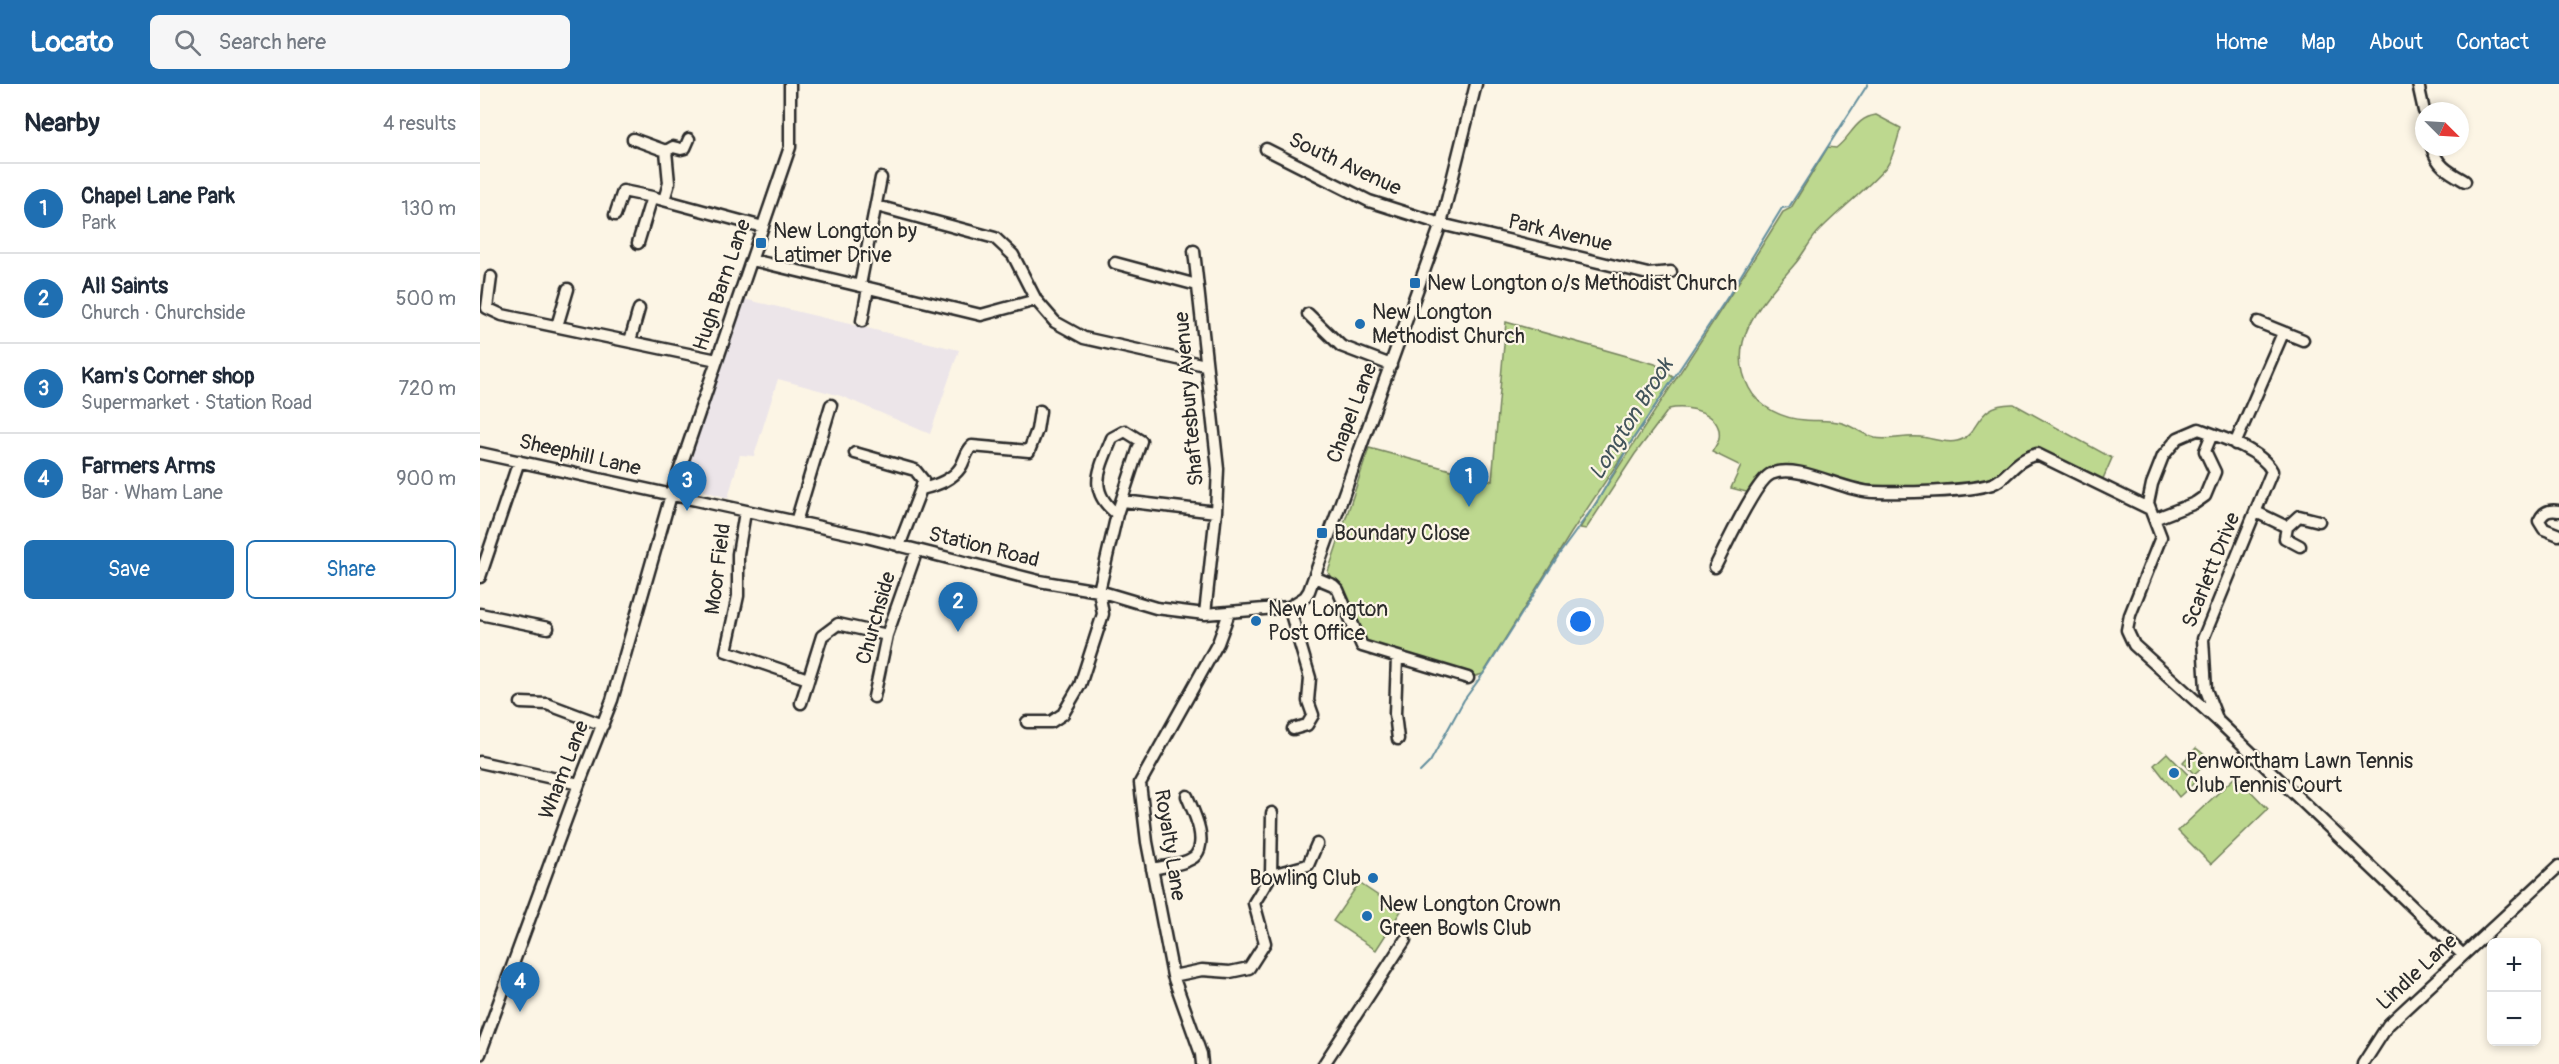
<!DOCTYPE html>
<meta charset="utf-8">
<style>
body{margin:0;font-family:Pangolin,sans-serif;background:#f6f6f7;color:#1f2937}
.controls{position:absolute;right:18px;bottom:18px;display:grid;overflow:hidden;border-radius:9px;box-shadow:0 3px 9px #0003}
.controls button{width:54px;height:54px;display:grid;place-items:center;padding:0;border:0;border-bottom:2px solid #e0e1e3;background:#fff;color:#1f2937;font:30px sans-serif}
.compass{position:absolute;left:1935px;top:18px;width:54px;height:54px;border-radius:50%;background:#fff;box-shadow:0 3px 9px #0003;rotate:114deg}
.you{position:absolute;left:1101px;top:538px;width:21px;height:21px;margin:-15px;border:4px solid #fff;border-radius:50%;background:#1a73e8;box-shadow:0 0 0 9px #1a73e833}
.badge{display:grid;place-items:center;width:39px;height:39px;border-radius:50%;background:#1f6fb2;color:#fff;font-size:20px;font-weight:700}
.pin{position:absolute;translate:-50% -50px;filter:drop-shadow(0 2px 3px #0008)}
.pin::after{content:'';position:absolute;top:32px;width:21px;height:18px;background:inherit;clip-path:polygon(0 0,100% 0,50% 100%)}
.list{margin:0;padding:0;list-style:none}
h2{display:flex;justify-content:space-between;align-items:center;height:78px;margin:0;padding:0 24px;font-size:26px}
h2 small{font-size:20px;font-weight:400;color:#747a83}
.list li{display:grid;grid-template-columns:39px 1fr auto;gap:18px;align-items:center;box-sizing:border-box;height:90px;padding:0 24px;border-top:2px solid #e0e1e3}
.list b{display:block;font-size:22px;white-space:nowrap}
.list p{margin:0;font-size:20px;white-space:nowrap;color:#747a83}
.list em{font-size:20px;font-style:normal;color:#747a83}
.actions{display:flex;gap:12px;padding:18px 24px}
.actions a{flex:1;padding:14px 0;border:2px solid #1f6fb2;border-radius:9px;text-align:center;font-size:21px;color:#1f6fb2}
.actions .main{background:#1f6fb2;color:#fff}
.icon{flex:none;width:33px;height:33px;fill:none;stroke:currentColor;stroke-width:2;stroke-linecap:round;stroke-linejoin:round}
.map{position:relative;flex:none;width:2079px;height:980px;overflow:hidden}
header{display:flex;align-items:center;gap:36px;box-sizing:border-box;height:84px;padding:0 30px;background:#1f6fb2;color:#fff}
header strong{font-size:28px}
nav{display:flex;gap:33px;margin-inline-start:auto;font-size:21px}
.search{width:420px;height:54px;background:#f6f6f7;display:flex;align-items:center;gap:15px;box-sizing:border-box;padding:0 21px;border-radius:9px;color:#747a83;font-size:22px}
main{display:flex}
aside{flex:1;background:#fff}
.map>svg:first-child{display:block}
.built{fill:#ece5e9}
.green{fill:#bdd88f;stroke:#74825d;stroke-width:1.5}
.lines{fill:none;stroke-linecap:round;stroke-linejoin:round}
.stream{stroke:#638f9e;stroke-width:2}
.minor-casing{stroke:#2b2b2b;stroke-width:15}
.minor{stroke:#fcf5e5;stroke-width:10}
.poi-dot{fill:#1f6fb2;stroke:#fcf5e5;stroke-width:2}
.labels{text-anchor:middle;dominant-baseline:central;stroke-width:4.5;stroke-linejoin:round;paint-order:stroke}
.street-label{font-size:21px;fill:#2b2b2b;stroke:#fcf5e5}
.poi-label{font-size:21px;fill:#2b2b2b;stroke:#fcf5e5;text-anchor:start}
.water-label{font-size:22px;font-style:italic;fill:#42545b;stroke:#fcf5e5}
</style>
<header>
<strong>Locato</strong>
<div class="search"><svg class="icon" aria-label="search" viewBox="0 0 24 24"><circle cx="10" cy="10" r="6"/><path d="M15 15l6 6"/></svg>Search here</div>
<nav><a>Home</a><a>Map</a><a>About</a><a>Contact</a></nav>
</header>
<main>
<aside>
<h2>Nearby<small>4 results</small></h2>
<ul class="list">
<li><span class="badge">1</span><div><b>Chapel Lane Park</b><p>Park</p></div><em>130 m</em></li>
<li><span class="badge">2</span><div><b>All Saints</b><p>Church · Churchside</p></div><em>500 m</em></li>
<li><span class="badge">3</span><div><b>Kam's Corner shop</b><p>Supermarket · Station Road</p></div><em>720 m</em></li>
<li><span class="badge">4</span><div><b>Farmers Arms</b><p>Bar · Wham Lane</p></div><em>900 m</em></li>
</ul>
<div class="actions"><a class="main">Save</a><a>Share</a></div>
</aside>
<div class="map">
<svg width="2079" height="980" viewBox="0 0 2079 980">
<rect width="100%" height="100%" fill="#fcf5e5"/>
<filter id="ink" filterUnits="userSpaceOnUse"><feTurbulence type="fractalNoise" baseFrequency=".0167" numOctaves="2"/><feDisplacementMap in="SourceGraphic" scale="12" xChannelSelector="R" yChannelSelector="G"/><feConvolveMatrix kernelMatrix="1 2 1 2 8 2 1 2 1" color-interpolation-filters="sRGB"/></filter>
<g filter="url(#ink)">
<path class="built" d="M 264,215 L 479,266 L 450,350 L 361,312 L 298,295 L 274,372 L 260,371 L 248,414 L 201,400 Z"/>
<path class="green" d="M 1396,31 L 1421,44 C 1417,55 1414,72 1407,82 C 1387,105 1363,123 1341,145 C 1330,155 1324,170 1314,181 C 1284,216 1244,256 1269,304 C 1279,324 1304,335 1325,336 C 1337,337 1351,336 1362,339 C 1373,342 1383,351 1395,354 C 1409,357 1426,351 1441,353 C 1452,354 1465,360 1477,357 C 1501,352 1493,319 1534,320 L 1632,374 L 1622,397 L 1560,368 L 1520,392 L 1500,400 L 1392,406 L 1304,383 L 1291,384 L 1270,409 L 1251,404 L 1261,382 L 1232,368 C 1234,364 1238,359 1239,355 C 1243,329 1208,320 1189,325 L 1155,370 L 1106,445 L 1100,444 C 1166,338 1237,235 1303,128 L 1311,124 L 1348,63 L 1356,64 C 1372,52 1375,34 1396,31 Z
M 1026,238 L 1175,280 L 1194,294 L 1091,449 L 1003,590 L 988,594 L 886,564 L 848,488 L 889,364 L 1012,397 Z
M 1716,664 L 1731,676 L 1714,690 L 1703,678 Z
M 1687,669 L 1715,698 L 1699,713 L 1674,681 Z
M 1756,692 L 1788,725 L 1731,780 L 1698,747 Z
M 879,799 L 921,827 L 896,866 L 853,837 Z"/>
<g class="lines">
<path class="stream" d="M 940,688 L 950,678 L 984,616 L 1008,583 L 1080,469 L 1117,418 L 1151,358 L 1249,211 L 1302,124 L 1309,123 L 1388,0"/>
<defs>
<path id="minor" d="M 1938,0 L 1944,27
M 153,55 L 186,67 L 189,99 L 184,116
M 1952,63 C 1957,82 1969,88 1985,97
M 786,65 L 889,117 L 961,140 L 1168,190 L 1191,188
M 186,67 L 193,63 L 201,65 L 205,64 L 209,55
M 397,122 L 515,154 L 533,171 L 556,216 L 575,238 L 604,254 L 725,281
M 135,131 L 143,107 L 172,113
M 158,159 L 172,113 L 283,143
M 714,167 L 738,385 L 736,428 L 725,530
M 272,176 L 501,231 L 556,216
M 635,179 L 717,201
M 11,193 L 7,224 L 22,231 L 237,276
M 380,201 L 401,94
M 828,230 L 861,262 L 911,281
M 382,237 L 388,204
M 1778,238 L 1823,256
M 77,242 L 88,205
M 150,257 L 159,225
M 1755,360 L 1803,249
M 0,369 L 386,453 L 559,497 L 619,507 L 676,524 L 725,530 L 809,523 L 825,513 L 829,507 L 961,140 L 996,0
M 375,369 L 435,386 L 443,396 L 441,405
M 643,417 L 736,428
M 2079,427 C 2069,425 2063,428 2059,437 L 2064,445 L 2079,451
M 265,428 L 258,470 L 258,512 L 246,567 L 328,595
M 1776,428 L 1807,443 L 1805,454 L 1820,462
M 1674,435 L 1715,419 L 1725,412 L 1735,388 L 1725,367 L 1732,350
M 316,438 L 351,321
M 1807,443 L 1819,432 L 1839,437
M 419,462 L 441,405 C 455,402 471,397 480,384 C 485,377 485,369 492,362 L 549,367 L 557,346 L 560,327
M 1235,483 C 1244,466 1276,396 1291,390 C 1318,378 1364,408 1394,408 C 1423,409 1487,408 1512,400 C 1529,394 1532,377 1557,370 L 1670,425
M 0,493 L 39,377
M 834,493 L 853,501 L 858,506 L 882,562 L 988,594
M 809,523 L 830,594 L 828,617 L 833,631 L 827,641 L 813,645
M 0,530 L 68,544
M 917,573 L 915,630 L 918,655
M 394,613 L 407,551 L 437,466
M 41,619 L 67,620 L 123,641
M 321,619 L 342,552 L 358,540 L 407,551
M 1738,637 L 1726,606 L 1723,555 L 1792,387 C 1781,366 1741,353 1719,345 L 1698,354 L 1683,372 L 1672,400 L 1668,419 L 1681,453 L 1650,531 L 1647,546 L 1654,561 L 1738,637 L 1983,871
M 547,638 L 571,638 L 583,630 L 600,601 L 623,530 L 619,507 L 637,430 L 661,357 L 645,347 L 632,354 C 620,385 606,406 637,430
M 0,678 L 99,700
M 672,785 C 684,782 709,780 716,771 C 728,755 713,727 707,712
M 791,791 L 828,781 L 837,760
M 693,892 L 722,886 L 750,888 L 769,884 L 785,859 L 774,819 L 791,791 L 792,729
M 0,970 L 99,700 L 132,616 L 191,411 L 310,63 L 310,0
M 722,980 L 721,970 L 693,892 L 667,758 L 660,699 L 738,559 L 749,529
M 844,980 L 925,856
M 1883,980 L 1908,941 L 2079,782"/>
</defs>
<use href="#minor" class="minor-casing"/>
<use href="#minor" class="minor"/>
</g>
</g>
<g class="poi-dot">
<rect x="275" y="153" width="12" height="12" rx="3"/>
<rect x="929" y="193" width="12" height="12" rx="3"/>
<circle cx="880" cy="240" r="6"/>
<rect x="836" y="443" width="12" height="12" rx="3"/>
<circle cx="776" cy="537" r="6"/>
<circle cx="1694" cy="689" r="6"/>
<circle cx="893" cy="794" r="6"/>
<circle cx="887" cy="832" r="6"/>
</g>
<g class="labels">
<g class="street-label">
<text transform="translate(865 80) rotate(25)">South Avenue</text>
<text transform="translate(1080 149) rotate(13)">Park Avenue</text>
<text transform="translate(242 201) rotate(-71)">Hugh Barn Lane</text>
<text transform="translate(709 315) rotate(-95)">Shaftesbury Avenue</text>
<text transform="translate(872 329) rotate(-69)">Chapel Lane</text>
<text transform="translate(100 371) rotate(13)">Sheephill Lane</text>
<text transform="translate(504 463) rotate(14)">Station Road</text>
<text transform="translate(238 485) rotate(-83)">Moor Field</text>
<text transform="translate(1731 486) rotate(-68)">Scarlett Drive</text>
<text transform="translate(396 534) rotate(-74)">Churchside</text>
<text transform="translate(84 686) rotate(-69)">Wham Lane</text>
<text transform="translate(690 761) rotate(81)">Royalty Lane</text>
<text transform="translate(1937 888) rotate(-43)">Lindle Lane</text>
</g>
<g class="poi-label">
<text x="293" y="147">New Longton by<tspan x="293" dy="24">Latimer Drive</tspan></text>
<text x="947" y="199">New Longton o/s Methodist Church</text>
<text x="892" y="228">New Longton<tspan x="892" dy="24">Methodist Church</tspan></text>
<text x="854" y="449">Boundary Close</text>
<text x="788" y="525">New Longton<tspan x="788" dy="24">Post Office</tspan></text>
<text x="1706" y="677">Penwortham Lawn Tennis<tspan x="1706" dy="24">Club Tennis Court</tspan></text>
<text x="881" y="794" text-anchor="end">Bowling Club</text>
<text x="899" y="820">New Longton Crown<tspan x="899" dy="24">Green Bowls Club</tspan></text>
</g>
<g class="water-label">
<text transform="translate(1151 335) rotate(-58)">Longton Brook</text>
</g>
</g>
</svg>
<div class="controls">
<button>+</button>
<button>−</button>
</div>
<svg class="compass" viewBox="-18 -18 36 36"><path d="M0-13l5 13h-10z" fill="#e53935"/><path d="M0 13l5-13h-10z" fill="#747a83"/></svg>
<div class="you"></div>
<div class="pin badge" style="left:989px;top:423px">1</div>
<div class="pin badge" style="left:478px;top:548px">2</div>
<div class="pin badge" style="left:207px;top:427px">3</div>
<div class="pin badge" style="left:40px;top:928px">4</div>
</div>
</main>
